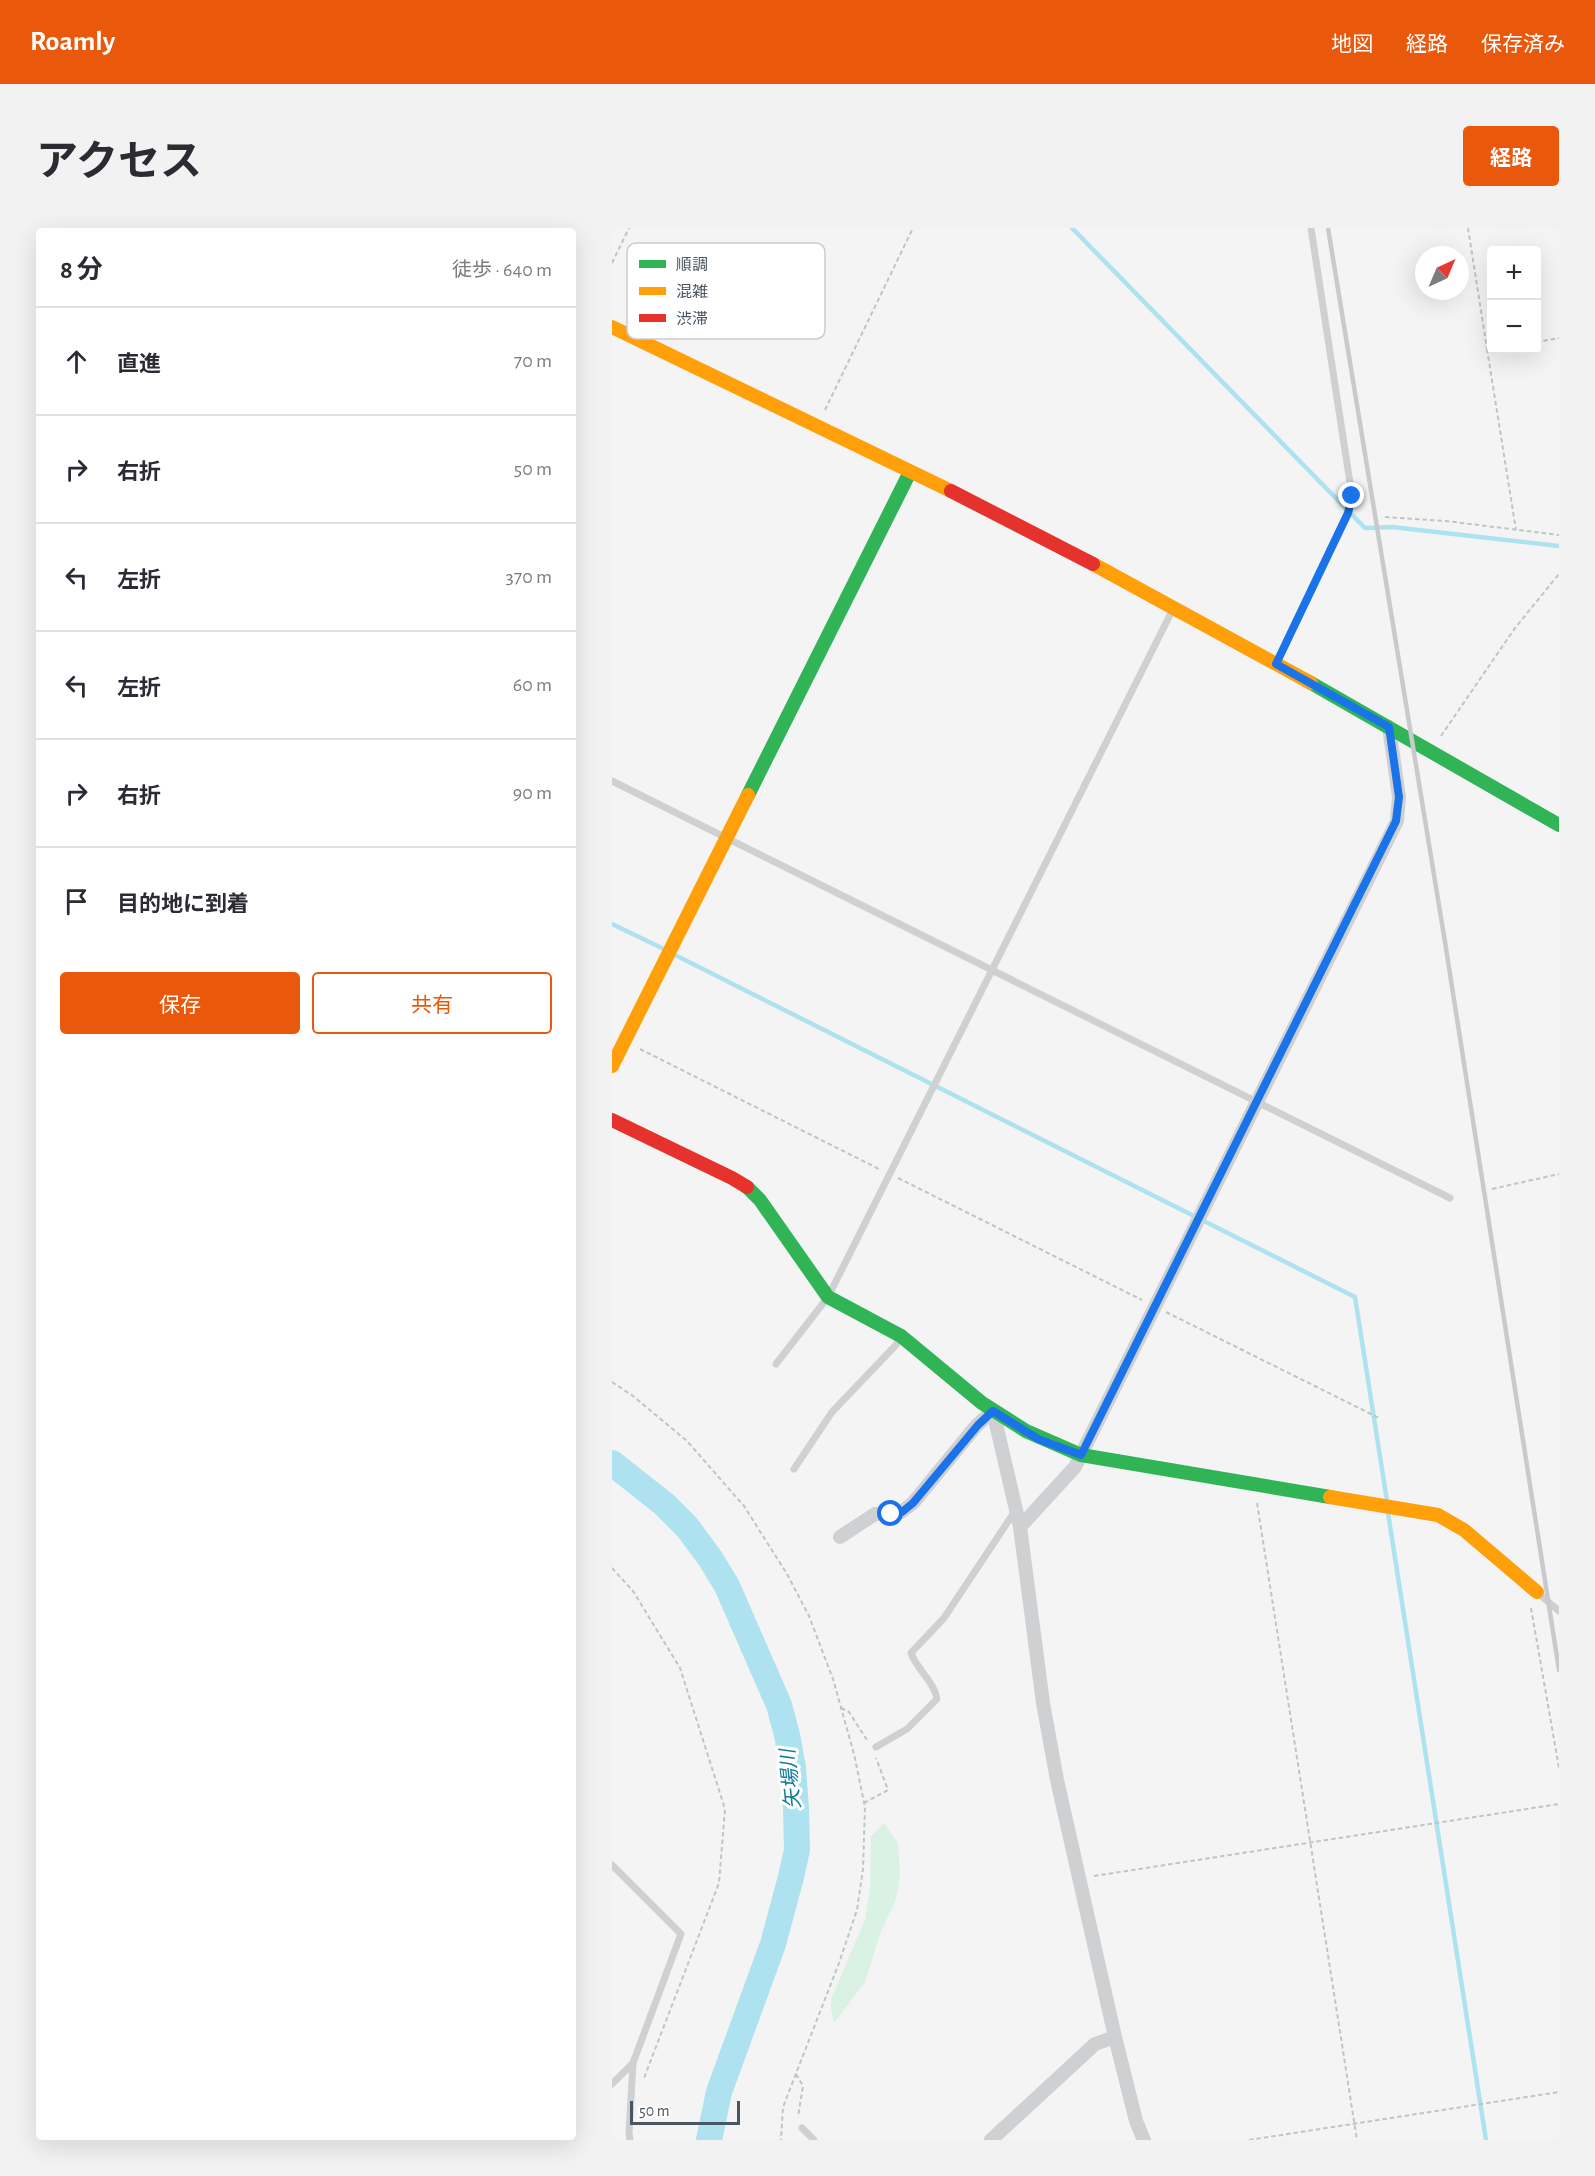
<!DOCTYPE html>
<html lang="ja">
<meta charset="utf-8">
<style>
body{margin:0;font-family:"Alegreya Sans","Noto Sans JP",sans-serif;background:#f2f2f3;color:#2b2b33}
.controls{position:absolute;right:18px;top:18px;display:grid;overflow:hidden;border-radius:6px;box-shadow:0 6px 24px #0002}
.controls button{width:54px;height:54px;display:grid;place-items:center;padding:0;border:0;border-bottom:2px solid #e1e1e2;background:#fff;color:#2b2b33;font:30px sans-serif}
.compass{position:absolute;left:803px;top:18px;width:54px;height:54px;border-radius:50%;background:#fff;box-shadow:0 6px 24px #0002;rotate:44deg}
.scale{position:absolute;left:18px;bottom:15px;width:110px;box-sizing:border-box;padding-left:6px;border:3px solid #4a5661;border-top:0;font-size:16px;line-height:21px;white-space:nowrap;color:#4a5661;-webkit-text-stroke:4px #fff;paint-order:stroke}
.stop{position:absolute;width:18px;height:18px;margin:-14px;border:4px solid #1a73e8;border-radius:50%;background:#fff}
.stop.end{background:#1a73e8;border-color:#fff;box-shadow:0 2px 6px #0008}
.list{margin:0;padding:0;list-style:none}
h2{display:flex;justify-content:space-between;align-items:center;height:78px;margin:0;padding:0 24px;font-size:26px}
h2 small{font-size:20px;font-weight:400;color:#7c7c81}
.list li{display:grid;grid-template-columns:39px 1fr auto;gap:18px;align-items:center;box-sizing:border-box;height:108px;padding:0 24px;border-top:2px solid #e1e1e2}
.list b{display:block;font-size:22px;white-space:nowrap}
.list em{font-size:20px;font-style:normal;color:#7c7c81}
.actions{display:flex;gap:12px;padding:18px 24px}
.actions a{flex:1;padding:14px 0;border:2px solid #ea580c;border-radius:6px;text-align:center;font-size:21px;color:#ea580c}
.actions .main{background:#ea580c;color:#fff}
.icon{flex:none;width:33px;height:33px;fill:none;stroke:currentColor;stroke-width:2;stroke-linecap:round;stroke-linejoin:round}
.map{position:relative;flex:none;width:947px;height:1912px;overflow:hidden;border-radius:6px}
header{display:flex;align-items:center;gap:36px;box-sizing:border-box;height:84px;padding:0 30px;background:#ea580c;color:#fff}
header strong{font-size:28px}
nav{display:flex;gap:33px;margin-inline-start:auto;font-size:21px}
.intro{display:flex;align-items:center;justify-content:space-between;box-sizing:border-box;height:144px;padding:0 36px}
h1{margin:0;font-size:42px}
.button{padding:15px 27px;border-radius:6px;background:#ea580c;color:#fff;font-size:21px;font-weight:700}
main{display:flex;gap:36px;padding:0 36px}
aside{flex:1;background:#fff;border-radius:6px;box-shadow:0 6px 24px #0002}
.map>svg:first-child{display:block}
.green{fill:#d9f2e3}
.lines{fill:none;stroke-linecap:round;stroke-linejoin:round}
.stream{stroke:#aee2f0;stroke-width:4.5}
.river{stroke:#aee2f0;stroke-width:26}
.path{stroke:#bcc7c4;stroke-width:2;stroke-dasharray:4.5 3;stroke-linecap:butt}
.lane{stroke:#ced0d2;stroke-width:7}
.street{stroke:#ced0d2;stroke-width:14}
.fast{stroke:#30b455;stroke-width:14}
.slow{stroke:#ff9f0a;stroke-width:14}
.jam{stroke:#e5322d;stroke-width:14}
.rail{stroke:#c9cacc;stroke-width:4.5}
.route{stroke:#1a73e8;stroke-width:8}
.labels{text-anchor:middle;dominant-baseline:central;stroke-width:6;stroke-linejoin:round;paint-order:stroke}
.water-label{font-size:20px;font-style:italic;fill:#0c7c9b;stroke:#fff}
.key{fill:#fff;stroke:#c9ccd0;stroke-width:1.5}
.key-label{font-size:16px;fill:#4a5661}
</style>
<header>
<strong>Roamly</strong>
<nav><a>地図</a><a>経路</a><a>保存済み</a></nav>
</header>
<div class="intro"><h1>アクセス</h1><a class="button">経路</a></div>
<main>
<aside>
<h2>8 分<small>徒歩 · 640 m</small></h2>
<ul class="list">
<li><svg class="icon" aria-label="ahead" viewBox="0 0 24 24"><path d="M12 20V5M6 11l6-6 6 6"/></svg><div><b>直進</b></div><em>70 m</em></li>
<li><svg class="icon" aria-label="right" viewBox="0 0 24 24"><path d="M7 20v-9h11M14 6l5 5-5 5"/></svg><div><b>右折</b></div><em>50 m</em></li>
<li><svg class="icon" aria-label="left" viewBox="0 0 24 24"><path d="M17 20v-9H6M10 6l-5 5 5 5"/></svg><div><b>左折</b></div><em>370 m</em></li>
<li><svg class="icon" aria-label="left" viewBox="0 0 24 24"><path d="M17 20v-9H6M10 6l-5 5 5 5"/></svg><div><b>左折</b></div><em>60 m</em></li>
<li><svg class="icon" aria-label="right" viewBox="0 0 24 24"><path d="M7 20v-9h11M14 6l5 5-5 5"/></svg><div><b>右折</b></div><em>90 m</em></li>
<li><svg class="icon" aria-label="arrive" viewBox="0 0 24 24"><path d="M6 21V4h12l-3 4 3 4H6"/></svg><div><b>目的地に到着</b></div></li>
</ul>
<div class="actions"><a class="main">保存</a><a>共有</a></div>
</aside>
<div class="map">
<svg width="947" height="1912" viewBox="0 0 947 1912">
<rect width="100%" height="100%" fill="#f4f4f4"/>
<path class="green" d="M 272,1595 L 286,1615 L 288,1646 L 286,1661 L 283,1674 L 269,1703 L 253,1754 L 222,1795 L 219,1781 L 219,1771 L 253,1692 L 258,1661 L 259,1608 Z"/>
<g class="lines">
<path class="stream" d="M 460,0 L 753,300 L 780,299 L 947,318
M 0,696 L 54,722
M 61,726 L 743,1069 L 775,1273
M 776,1285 L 874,1912"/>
<path class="river" d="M 0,1235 L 52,1276 L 75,1299 L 98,1330 L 115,1358 L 167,1477 L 175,1507 L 181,1540 L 184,1580 L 185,1622 L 179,1649 L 161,1716 L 107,1864 L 97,1912"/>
<path class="path" d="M 856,0 L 875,121 L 879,121
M 0,35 L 17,0
M 924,114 L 947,110
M 875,121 L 904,302
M 213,182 L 301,0
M 773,289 L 834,293 L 947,307
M 829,508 L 903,400 L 947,346
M 28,821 L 267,941
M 286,950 L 530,1072
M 880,961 L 947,946
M 554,1084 L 767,1190
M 0,1154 L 21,1168 L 75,1213 L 132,1278 L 175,1346 L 197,1388 L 221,1451 L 242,1526 L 253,1579 L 251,1641 L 245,1682 L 227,1735 L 171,1879 L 169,1912
M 645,1275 L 745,1912
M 0,1340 L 21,1363 L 68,1440 L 113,1581 L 107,1655 L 32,1850
M 919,1380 L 947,1540
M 229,1480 L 237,1484 L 255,1512
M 252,1575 L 276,1562 L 264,1530
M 482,1648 L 947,1576
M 184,1846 L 191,1858 L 186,1889
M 637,1912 L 947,1864"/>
<path class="lane" d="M 665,434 L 737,285 L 740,268 L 699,0
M 0,553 L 838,970
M 164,1136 L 216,1069 L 561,381
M 182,1241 L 220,1184 L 284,1117 L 287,1111
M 926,1365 L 947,1383
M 264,1519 L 295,1501 L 325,1471 C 322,1453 305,1442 299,1425 L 332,1390 L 403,1283
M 0,1637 L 69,1706 L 21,1835 L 17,1905 L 18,1912
M 0,1856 L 21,1835
M 190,1900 L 202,1912"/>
<path class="street" d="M 381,1183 L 408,1299 L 431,1475 L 445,1552 L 503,1809 L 524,1893 L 532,1912
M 408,1299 L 463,1239 L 785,593 L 787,569 L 777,499
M 228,1309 L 263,1286 L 279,1286 L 289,1284 L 301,1275 L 365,1197 L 381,1183
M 379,1912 L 483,1816 L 503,1809"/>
<path class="fast" d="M 699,455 L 947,597
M 136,567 L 298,244
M 135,959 L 148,972 L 216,1069 L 289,1108 L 370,1175 L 414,1203 L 469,1227 L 718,1269"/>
<path class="slow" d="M 0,99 L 339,263
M 481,336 L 699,455
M 0,838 L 136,567
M 718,1269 L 826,1287 L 852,1302 L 925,1364"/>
<path class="jam" d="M 339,263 L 481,336
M 0,892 L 120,950 L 135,959"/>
<path class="rail" d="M 716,0 L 833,714 L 947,1442"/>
</g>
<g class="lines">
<path class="route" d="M 279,1286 L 290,1284 L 301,1275 L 366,1197 L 381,1183 L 426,1211 L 469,1227 L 784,593 L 787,569 L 777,499 L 664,436 L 736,285 L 740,268"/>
</g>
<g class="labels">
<g class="water-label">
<text transform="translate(179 1551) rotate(-96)">矢場川</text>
</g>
</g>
<rect x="15" y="15" width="198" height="96" rx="9" class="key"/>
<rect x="27" y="32" width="27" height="8" fill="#30b455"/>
<rect x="27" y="59" width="27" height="8" fill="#ff9f0a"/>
<rect x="27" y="86" width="27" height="8" fill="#e5322d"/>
<g class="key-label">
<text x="64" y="42">順調</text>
<text x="64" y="69">混雑</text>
<text x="64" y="96">渋滞</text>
</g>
</svg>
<div class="controls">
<button>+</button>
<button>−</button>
</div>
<svg class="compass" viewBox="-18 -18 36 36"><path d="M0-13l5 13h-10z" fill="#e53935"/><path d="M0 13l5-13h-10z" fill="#7c7c81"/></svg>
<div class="scale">50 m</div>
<div class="stop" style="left:279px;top:1286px"></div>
<div class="stop end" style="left:740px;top:268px"></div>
</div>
</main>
